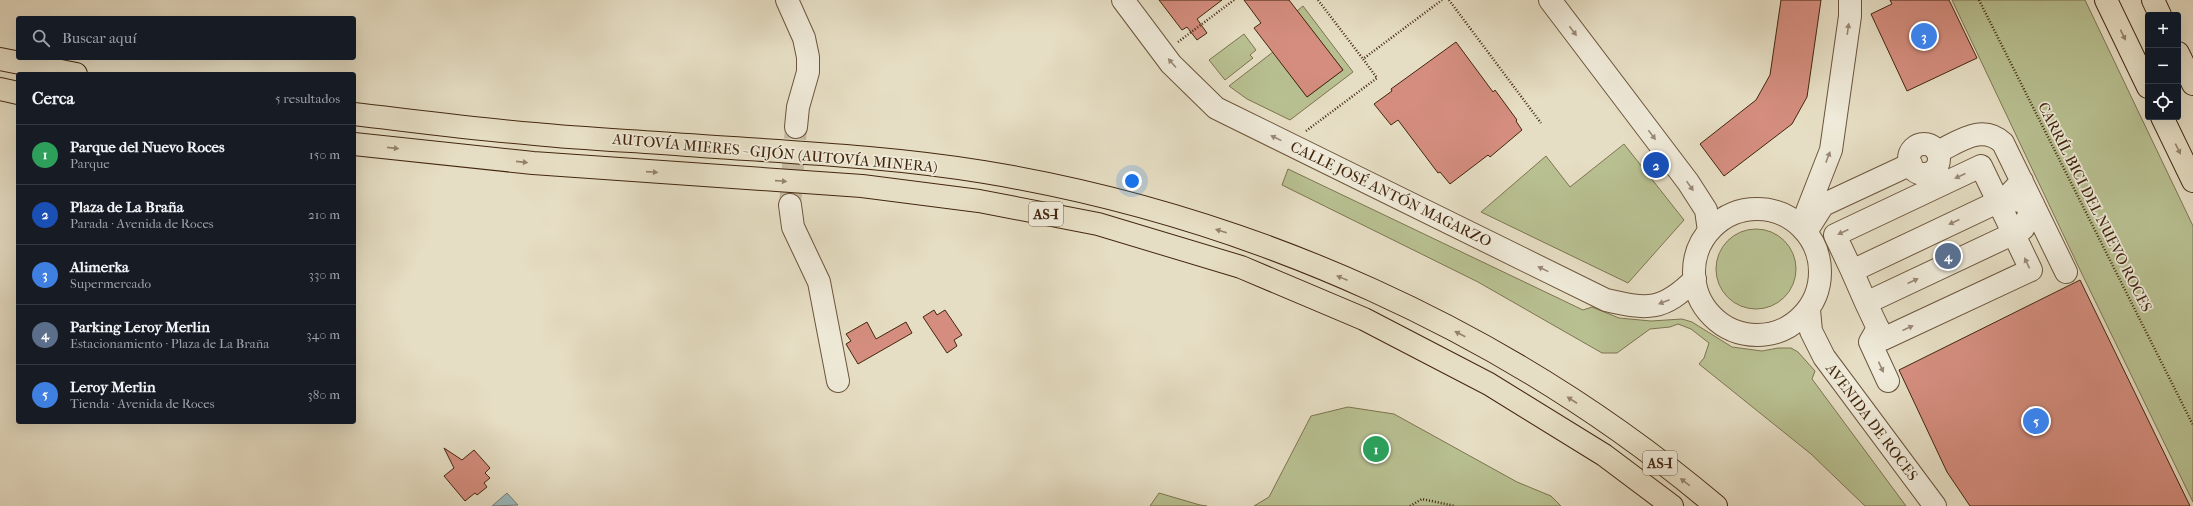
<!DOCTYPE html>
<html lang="es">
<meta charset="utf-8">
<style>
body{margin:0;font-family:"IM FELL French Canon",serif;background:#20242c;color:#f1f3f6}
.controls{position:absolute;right:12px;top:12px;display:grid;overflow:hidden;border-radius:4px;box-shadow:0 4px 16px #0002}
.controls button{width:36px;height:36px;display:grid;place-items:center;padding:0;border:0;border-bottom:1px solid #363941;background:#171b24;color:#f1f3f6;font:20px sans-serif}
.you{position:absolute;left:1132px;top:181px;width:14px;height:14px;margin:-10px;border:3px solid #fff;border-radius:50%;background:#1a73e8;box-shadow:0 0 0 6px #1a73e833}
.badge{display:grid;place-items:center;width:26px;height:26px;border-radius:50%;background:#d93025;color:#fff;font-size:13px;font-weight:700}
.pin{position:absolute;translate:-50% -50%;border:2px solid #fff;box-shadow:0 1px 4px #0006}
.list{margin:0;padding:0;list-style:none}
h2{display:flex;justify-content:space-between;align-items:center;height:52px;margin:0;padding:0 16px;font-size:17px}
h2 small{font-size:13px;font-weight:400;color:#9ea1a6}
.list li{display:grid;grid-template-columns:26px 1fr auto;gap:12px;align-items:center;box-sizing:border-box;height:60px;padding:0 16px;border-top:1px solid #363941}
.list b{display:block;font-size:15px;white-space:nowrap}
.list p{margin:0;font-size:13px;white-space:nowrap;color:#9ea1a6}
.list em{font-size:13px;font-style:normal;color:#9ea1a6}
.icon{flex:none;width:22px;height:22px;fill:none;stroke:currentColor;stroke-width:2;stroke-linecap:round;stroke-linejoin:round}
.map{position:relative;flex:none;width:2193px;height:506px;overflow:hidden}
.search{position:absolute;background:#171b24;box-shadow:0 4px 16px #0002;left:16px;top:16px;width:340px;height:44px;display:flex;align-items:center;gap:10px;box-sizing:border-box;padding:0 14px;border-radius:4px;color:#9ea1a6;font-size:15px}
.panel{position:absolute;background:#171b24;box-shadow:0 4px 16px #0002;left:16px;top:72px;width:340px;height:352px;border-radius:4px}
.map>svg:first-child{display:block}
.green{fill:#b8c091;stroke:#7e7450}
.water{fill:#9bb9bf;stroke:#787f78}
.building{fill:#d48d7e;stroke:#43270e}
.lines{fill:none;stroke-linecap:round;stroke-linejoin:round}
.minor-tunnel{stroke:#c5b9a0;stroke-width:22;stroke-dasharray:22 11;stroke-linecap:butt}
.minor-casing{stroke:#6c553c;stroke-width:24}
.highway-casing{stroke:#43270e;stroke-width:24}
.path{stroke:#43270e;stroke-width:2.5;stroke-dasharray:1 2;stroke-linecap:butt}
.minor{stroke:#efead9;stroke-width:22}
.highway{stroke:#e6dec4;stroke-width:22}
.oneway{fill:#998874}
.oneway2{fill:#948269}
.labels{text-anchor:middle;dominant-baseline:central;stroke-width:3.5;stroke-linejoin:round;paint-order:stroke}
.shield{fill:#efead9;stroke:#77624b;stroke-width:1}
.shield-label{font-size:14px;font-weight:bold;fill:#43270e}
.street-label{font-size:15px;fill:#43270e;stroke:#efead9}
</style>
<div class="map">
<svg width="2193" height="506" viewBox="0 0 2193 506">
<rect width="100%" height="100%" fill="#e6dec4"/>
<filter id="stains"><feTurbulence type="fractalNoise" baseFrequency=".005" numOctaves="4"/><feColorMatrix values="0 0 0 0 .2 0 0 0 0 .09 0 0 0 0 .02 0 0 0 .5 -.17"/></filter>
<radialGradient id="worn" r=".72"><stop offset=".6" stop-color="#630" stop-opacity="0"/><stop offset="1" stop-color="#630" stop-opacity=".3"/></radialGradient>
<path class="green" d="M 1952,0 L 2085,0 L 2193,226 L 2193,502 L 2082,274 Z
M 1303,6 L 1353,72 L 1290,120 L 1247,99 L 1229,86 L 1273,52 L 1307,97 L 1343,70 L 1297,11 Z
M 1244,34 L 1256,50 L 1250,55 L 1253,58 L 1225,80 L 1209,60 Z
M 1624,144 L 1684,220 L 1628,283 L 1481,212 L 1546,156 L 1570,187 Z
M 1288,169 L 1583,310 L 1592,307 L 1619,318 L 1651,321 L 1682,319 L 1692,322 L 1732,347 L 1762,351 L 1778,348 L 1791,348 L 1798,352 L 1815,371 L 1812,379 L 1906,506 L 1865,506 L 1811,454 L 1699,364 L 1704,358 L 1709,343 L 1691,329 L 1678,324 L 1670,327 L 1650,329 L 1617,353 L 1602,353 L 1478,282 L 1282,185 Z
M1716 269a40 40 0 1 1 80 0a40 40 0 1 1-80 0Z
M 1348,407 L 1394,414 L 1517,482 L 1551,496 L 1561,506 L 1254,506 L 1269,497 L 1311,416 Z
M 1159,493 L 1200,505 L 1207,506 L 1150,506 Z"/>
<path class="water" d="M 507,493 L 518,505 L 492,506 Z"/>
<path class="building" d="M 1159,0 L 1222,0 L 1197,19 L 1207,33 L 1197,40 L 1187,27 L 1182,30 Z
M 1244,0 L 1289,0 L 1343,70 L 1307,97 L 1254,28 L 1261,23 Z
M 1781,0 L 1821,0 L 1807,97 L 1792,124 L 1724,176 L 1700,144 L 1756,100 L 1770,75 Z
M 1890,0 L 1949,0 L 1977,58 L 1907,91 L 1871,14 L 1892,4 Z
M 1456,42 L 1493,92 L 1495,90 L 1517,120 L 1516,121 L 1522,130 L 1490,157 L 1488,155 L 1450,184 L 1440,172 L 1438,173 L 1398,120 L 1391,125 L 1374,104 L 1392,91 L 1391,89 Z
M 2080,280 L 2190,506 L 1970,506 L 1947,472 L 1899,370 Z
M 934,310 L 937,315 L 945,310 L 962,335 L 954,340 L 957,346 L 947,353 L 923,317 Z
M 867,322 L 876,339 L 906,322 L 912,333 L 858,364 L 846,344 L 851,341 L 846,334 Z
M 444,448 L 462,460 L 474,450 L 490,468 L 485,473 L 490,478 L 484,483 L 487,487 L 477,495 L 475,493 L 465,501 L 444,476 L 454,468 Z"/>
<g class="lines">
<path class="minor-tunnel" d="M 790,205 L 796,127"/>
<defs>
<path id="minor" d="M 787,0 L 804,38 L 808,57 L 808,72 L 798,107 L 796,127
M 1123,0 L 1171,64 L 1216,108 L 1606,300 C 1648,310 1663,311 1695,279
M 1550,0 L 1688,182 L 1706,210 L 1709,231
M1909 159a15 15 0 1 1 30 0a15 15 0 1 1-30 0Z
M 1937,152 C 1959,142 1982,123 2003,143 L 2066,272
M 2006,198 L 2033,204 L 2023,229 L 1866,303 L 1852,271 L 2006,198 L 2022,181
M 790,205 L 793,227 L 819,282 L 838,381
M1694 272a63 63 0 1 1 126 0a63 63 0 1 1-126 0Z
M 1809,227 L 1823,205 L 1911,164
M 1806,232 L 1806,214 L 1831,150 L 1850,16 L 1850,0
M 1852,271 L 1835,235 L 1981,166 L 2031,270 L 1883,339 L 1866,303
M 1809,310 L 1811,331 L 1824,357 L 1935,506
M 1878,328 L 1870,342 L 1888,381"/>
<path id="highway" d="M 2106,0 L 2148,87
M 2153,0 L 2160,15
M 2178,53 L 2193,84
M 0,59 L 76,74
M 0,89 L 18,93
M 354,114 C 414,121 474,129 535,134 C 585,139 636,141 687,145 C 786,152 886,156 984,172 C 1250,216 1509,331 1716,506
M 2162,117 L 2193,181
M 354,144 L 533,163 L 862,186 L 979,201 L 1098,224 L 1241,267 L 1364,319 L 1489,384 L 1604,455 L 1672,506"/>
</defs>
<use href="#minor" class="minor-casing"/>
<use href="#highway" class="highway-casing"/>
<path class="path" d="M 1318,0 L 1363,59
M 1449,0 L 1541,123
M 1979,0 L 2193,425
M 1178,42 L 1234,0
M 1306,131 L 1377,78 L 1363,59 L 1442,0
M 1410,506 L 1422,499 L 1455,506"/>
<use href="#minor" class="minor"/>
<use href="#highway" class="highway"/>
</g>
<defs><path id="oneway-solid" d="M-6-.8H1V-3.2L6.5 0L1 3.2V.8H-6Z"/></defs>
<g class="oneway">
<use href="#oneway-solid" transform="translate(1848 29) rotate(-82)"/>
<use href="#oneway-solid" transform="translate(1573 31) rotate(53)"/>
<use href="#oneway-solid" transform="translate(1172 63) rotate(-131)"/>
<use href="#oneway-solid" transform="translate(1652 135) rotate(53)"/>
<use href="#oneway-solid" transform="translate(1276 138) rotate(-154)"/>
<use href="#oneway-solid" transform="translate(1828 157) rotate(-69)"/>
<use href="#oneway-solid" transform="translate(1960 176) rotate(155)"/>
<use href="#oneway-solid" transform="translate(1690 186) rotate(55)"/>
<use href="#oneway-solid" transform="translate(1954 222) rotate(155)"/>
<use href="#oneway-solid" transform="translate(1843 232) rotate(155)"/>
<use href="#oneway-solid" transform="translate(2027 263) rotate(-115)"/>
<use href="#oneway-solid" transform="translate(1543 269) rotate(-154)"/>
<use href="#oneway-solid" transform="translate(1913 281) rotate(-25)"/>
<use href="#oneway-solid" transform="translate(1664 302) rotate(159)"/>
<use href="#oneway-solid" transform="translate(1908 328) rotate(-25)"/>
<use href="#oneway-solid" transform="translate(1881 367) rotate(65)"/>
</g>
<g class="oneway2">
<use href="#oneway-solid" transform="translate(2123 35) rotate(64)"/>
<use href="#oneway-solid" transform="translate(393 148) rotate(6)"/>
<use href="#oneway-solid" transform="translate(2178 149) rotate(64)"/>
<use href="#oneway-solid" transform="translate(522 162) rotate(6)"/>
<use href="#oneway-solid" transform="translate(652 172) rotate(4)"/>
<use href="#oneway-solid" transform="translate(781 181) rotate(4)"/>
<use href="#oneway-solid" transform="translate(1221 231) rotate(-163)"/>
<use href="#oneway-solid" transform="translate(1342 278) rotate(-158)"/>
<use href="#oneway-solid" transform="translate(1460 334) rotate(-153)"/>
<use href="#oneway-solid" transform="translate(1572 400) rotate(-147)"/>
<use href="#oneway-solid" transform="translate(1685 482) rotate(-143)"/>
</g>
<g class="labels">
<g class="shield">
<rect x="1029" y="202" width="34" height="24" rx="3"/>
<rect x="1643" y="451" width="34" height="24" rx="3"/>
</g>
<g class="shield-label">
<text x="1046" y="214">AS-I</text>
<text x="1660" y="463">AS-I</text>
</g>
<g class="street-label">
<text transform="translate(775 153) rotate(5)">AUTOVÍA MIERES - GIJÓN (AUTOVÍA MINERA)</text>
<text transform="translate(1391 194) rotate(26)">CALLE JOSÉ ANTÓN MAGARZO</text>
<text transform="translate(2095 207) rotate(63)">CARRÍL BICI DEL NUEVO ROCES</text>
<text transform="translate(1872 422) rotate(53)">AVENIDA DE ROCES</text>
</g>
</g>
<rect width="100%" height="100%" filter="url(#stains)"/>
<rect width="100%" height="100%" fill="url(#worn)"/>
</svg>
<div class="controls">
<button>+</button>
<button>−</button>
<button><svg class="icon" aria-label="locate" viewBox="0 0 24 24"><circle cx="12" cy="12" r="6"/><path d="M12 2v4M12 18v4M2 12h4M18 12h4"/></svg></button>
</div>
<div class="you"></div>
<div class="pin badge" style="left:1376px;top:449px;background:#2e9e5b">1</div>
<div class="pin badge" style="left:1656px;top:165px;background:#1a4fb4">2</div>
<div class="pin badge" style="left:1924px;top:36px;background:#3f7fe0">3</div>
<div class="pin badge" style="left:1948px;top:256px;background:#5c6f8a">4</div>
<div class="pin badge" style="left:2036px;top:421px;background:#3f7fe0">5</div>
<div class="search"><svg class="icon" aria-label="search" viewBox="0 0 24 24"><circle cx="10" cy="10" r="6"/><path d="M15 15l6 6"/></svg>Buscar aquí</div>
<section class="panel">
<h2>Cerca<small>5 resultados</small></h2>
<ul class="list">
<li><span class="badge" style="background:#2e9e5b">1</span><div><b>Parque del Nuevo Roces</b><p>Parque</p></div><em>150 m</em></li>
<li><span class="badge" style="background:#1a4fb4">2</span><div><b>Plaza de La Braña</b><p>Parada · Avenida de Roces</p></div><em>210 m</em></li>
<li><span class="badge" style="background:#3f7fe0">3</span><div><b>Alimerka</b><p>Supermercado</p></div><em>330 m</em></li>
<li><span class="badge" style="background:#5c6f8a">4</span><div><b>Parking Leroy Merlin</b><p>Estacionamiento · Plaza de La Braña</p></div><em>340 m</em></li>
<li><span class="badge" style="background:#3f7fe0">5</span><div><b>Leroy Merlin</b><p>Tienda · Avenida de Roces</p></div><em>380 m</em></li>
</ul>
</section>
</div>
